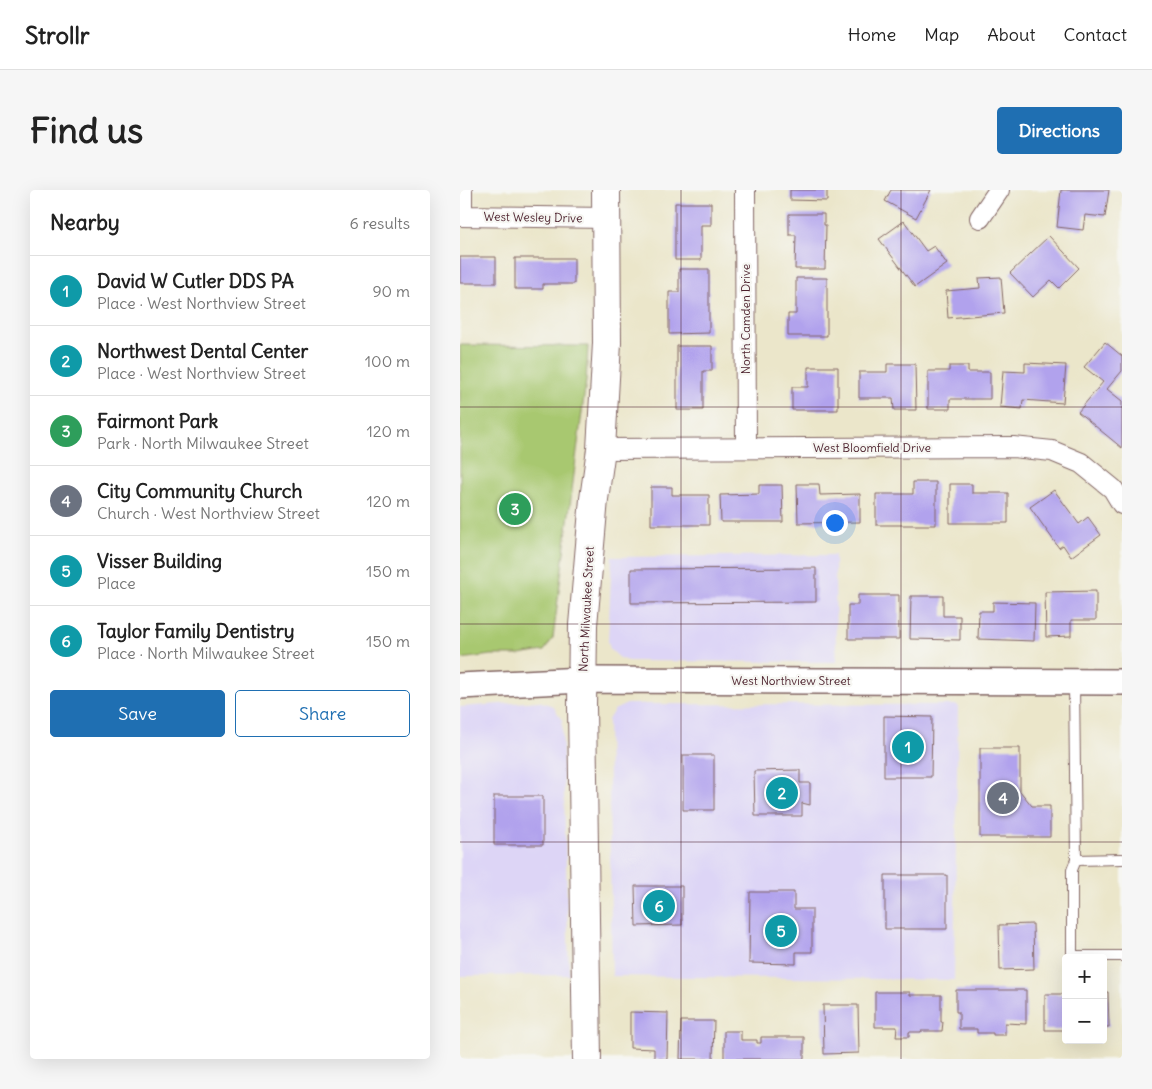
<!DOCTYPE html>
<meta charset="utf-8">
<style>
body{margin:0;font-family:Delius,sans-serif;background:#f6f6f6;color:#222}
.controls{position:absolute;right:15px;bottom:15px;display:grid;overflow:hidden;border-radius:5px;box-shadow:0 5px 20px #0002}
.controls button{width:45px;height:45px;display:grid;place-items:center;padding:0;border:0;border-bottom:1px solid #e0e0e0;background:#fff;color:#222;font:25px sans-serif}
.you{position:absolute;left:374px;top:332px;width:18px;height:18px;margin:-12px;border:4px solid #fff;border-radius:50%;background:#1a73e8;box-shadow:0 0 0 8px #1a73e833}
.badge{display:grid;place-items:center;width:32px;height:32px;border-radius:50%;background:#1f6fb2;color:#fff;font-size:16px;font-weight:700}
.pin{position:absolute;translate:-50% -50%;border:2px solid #fff;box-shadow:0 1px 5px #0006}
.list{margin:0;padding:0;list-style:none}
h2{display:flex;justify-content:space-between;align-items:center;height:65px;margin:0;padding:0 20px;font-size:21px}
h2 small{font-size:16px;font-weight:400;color:#767676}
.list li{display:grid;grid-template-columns:32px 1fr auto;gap:15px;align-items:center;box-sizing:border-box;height:70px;padding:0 20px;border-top:1px solid #e0e0e0}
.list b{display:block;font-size:19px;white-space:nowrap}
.list p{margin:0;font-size:16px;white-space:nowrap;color:#767676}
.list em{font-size:16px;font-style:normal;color:#767676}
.actions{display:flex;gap:10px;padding:15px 20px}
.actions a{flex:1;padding:11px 0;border:1px solid #1f6fb2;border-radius:5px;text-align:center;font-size:18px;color:#1f6fb2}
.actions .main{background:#1f6fb2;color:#fff}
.map{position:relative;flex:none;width:662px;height:869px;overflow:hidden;border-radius:5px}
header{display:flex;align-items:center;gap:30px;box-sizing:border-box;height:70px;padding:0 25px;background:#fff;border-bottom:1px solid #e0e0e0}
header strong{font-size:24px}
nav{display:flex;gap:28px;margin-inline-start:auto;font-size:18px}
.intro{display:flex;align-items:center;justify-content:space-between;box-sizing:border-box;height:120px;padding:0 30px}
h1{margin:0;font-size:35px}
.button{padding:12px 22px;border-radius:5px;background:#1f6fb2;color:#fff;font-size:18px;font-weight:700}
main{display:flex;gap:30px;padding:0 30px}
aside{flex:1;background:#fff;border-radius:5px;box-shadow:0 5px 20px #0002}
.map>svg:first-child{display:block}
.built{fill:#ddd5f6}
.green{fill:#a8c870;stroke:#79744e}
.building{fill:#b1a2ed}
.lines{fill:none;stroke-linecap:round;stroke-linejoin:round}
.service-casing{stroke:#826563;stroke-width:12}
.minor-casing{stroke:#826563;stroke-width:22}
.tertiary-casing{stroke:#826563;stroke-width:28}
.secondary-casing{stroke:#826563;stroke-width:30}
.service{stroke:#fff;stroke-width:10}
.minor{stroke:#fff;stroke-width:20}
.tertiary{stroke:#fff;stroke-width:25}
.secondary{stroke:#fff;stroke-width:28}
.grid{fill:none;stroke:#4a1f2b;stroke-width:1;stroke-opacity:0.55}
.labels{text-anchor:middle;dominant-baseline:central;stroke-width:4.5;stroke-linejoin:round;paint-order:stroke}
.street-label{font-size:12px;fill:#4a1f2b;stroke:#f6f6f2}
</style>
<header>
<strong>Strollr</strong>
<nav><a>Home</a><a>Map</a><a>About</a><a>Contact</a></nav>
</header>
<div class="intro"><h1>Find us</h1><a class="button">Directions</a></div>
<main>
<aside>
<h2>Nearby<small>6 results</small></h2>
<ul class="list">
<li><span class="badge" style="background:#0f9aa8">1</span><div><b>David W Cutler DDS PA</b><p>Place · West Northview Street</p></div><em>90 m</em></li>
<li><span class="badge" style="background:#0f9aa8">2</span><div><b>Northwest Dental Center</b><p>Place · West Northview Street</p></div><em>100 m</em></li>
<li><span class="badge" style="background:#2e9e5b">3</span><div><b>Fairmont Park</b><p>Park · North Milwaukee Street</p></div><em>120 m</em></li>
<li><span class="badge" style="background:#6b7280">4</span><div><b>City Community Church</b><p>Church · West Northview Street</p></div><em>120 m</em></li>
<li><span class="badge" style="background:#0f9aa8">5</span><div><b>Visser Building</b><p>Place</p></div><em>150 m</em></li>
<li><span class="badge" style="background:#0f9aa8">6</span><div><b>Taylor Family Dentistry</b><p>Place · North Milwaukee Street</p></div><em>150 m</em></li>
</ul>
<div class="actions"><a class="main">Save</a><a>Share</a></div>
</aside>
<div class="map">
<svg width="662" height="869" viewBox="0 0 662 869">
<rect width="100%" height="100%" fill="#f6f6f2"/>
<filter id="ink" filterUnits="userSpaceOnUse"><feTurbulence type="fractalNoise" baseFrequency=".02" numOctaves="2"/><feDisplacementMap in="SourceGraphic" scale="10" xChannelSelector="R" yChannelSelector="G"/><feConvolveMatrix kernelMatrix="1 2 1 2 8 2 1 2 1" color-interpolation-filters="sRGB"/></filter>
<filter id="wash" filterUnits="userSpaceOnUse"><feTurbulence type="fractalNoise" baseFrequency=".0096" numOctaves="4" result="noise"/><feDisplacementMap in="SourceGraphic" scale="20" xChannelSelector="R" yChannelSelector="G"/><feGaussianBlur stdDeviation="1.12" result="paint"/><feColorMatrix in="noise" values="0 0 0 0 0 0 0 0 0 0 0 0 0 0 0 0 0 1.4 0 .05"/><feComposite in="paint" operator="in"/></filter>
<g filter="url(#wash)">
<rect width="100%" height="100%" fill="#ebe6ca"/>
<path class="built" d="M 375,365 L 376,472 L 169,471 L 161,469 L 150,459 L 148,451 L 152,367 Z
M 79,511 L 93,516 L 102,530 L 109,785 L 0,786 L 0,517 Z
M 167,514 L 498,515 L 494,790 L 152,786 L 148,530 L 154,520 Z"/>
<path class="green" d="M 0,155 L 128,156 L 126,191 L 93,448 L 84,461 L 59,465 L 31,465 L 0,469 Z"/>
<g id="blocks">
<path class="building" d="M 330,0 L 367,0 L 367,11 L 330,10 Z
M 431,0 L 471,0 L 456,28 L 425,11 Z
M 601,0 L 649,0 L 645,27 L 625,25 L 623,40 L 597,37 Z
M 215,13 L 251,13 L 251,35 L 241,35 L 241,70 L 215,70 Z
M 329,24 L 364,24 L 364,35 L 366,35 L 365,79 L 335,79 L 336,45 L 329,45 Z
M 444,31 L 466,61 L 474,56 L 487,74 L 455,97 L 419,49 Z
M 589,46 L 619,78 L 599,98 L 591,90 L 573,107 L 550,83 Z
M 0,67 L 36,67 L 36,93 L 0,93 Z
M 55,68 L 114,68 L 114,94 L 83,94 L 83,99 L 55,99 Z
M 219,79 L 249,79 L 249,143 L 209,144 L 209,102 L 219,102 Z
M 541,87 L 544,123 L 488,128 L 486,101 L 520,98 L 519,88 Z
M 336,88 L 367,88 L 367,146 L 328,146 L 328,124 L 336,124 Z
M 645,152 L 662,166 L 662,181 L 647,199 L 662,211 L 662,258 L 618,222 L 643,192 L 624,177 Z
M 217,156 L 252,156 L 252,181 L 243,181 L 243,220 L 217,220 Z
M 565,173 L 606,175 L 603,213 L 563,210 L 562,219 L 540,217 L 543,181 L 565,182 Z
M 427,174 L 455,174 L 456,220 L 434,220 L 433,208 L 399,208 L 399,182 L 427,182 Z
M 489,176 L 508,176 L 508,182 L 530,182 L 530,209 L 490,209 L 490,219 L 468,219 L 468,181 L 489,181 Z
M 348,177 L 378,177 L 378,220 L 332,220 L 332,197 L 348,197 Z
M 453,292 L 476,292 L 476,335 L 416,335 L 416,304 L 453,304 Z
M 337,294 L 359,294 L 360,305 L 400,304 L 400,332 L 338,333 Z
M 490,294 L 512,294 L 512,303 L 548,303 L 548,333 L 490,333 Z
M 299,295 L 322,295 L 323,332 L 261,332 L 260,305 L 299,304 Z
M 191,297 L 212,297 L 212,305 L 249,305 L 249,335 L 191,335 Z
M 594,300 L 619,334 L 628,327 L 641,345 L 611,367 L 603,355 L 599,358 L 570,317 Z
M 356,378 L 356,412 L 171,413 L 171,379 Z
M 636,401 L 636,430 L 611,430 L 611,446 L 586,447 L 585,402 Z
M 398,405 L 439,405 L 439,449 L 388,449 L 388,415 L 398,415 Z
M 451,406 L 483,406 L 483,426 L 500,426 L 500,450 L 450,449 Z
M 533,412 L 575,413 L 574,451 L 518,449 L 519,421 L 533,421 Z
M 424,526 L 472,527 L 471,587 L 424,587 Z
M 520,558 L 560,558 L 560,601 L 572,616 L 590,616 L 590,647 L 520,647 Z
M 223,565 L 254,565 L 254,620 L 223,620 Z
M 340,580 L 340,593 L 350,593 L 350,615 L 342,613 L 342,626 L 295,626 L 294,581 Z
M 34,606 L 83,606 L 83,655 L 34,655 Z
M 425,685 L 487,685 L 487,739 L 425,739 Z
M 175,696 L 222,696 L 222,735 L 176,736 Z
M 290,702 L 334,702 L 334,719 L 352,719 L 352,762 L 336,762 L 336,774 L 289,773 Z
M 573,734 L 574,779 L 540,780 L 539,735 Z
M 496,800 L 566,800 L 566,834 L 545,833 L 545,845 L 533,845 L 533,843 L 517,843 L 517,839 L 499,839 L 499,822 L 496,822 Z
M 415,802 L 450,802 L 450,805 L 481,805 L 481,832 L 483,832 L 482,841 L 461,841 L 461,842 L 449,842 L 449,847 L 436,847 L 437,837 L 415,837 Z
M 643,802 L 648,802 L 649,837 L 643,837 Z
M 585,804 L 606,804 L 606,840 L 585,840 Z
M 363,815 L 398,815 L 399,863 L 364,864 Z
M 170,822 L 208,823 L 207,869 L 194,869 L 194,859 L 170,858 Z
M 221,831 L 254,831 L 253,869 L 220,869 Z
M 264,841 L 281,841 L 281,850 L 297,850 L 297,853 L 301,853 L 301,847 L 344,847 L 344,869 L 264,869 Z"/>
</g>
</g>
<g filter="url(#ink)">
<use href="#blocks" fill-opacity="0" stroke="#826563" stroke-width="1"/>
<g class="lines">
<defs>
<path id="service" d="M 614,493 L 616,670 L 612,680 L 612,766 L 662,766
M 616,670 L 662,669"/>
<path id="minor" d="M 2,0 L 2,26
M 285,0 L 286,258
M 0,26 L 146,28
M 520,28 L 539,0
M 141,259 L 553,257 L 592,261 L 621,273 L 653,299 L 662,314"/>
<path id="tertiary" d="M 0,496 L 122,490 L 662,492"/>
<path id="secondary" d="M 127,869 L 122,517 L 123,435 L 134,309 L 141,259 L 147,153 L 146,0"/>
</defs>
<use href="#service" class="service-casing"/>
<use href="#minor" class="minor-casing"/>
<use href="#tertiary" class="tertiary-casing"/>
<use href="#secondary" class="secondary-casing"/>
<use href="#service" class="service"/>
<use href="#minor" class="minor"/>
<use href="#tertiary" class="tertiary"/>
<use href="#secondary" class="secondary"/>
</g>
</g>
<path class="grid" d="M 221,0 L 221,869M 441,0 L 441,869M 0,217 L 662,217M 0,434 L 662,434M 0,652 L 662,652"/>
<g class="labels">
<g class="street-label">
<text transform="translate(73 27) rotate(1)">West Wesley Drive</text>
<text transform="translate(285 129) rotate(-90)">North Camden Drive</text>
<text x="412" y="257">West Bloomfield Drive</text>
<text transform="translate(126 419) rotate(-87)">North Milwaukee Street</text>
<text x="331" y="490">West Northview Street</text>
</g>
</g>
</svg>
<div class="controls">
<button>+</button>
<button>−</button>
</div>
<div class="you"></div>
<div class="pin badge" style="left:448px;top:557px;background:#0f9aa8">1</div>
<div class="pin badge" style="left:322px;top:603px;background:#0f9aa8">2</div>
<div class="pin badge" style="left:55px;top:319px;background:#2e9e5b">3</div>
<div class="pin badge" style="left:543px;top:608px;background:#6b7280">4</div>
<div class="pin badge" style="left:321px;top:741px;background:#0f9aa8">5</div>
<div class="pin badge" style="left:199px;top:716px;background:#0f9aa8">6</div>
</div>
</main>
